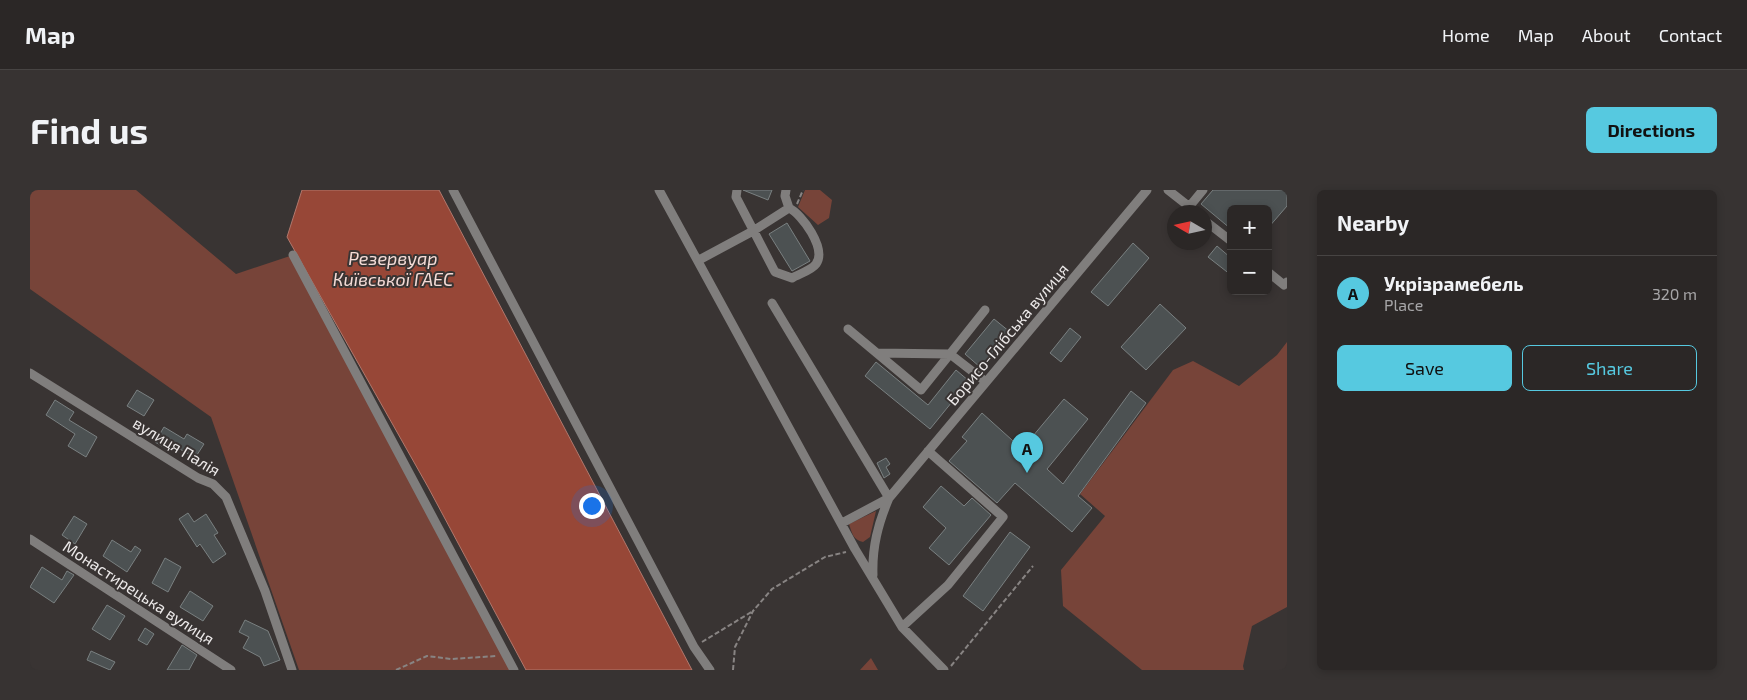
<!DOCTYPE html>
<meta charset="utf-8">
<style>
body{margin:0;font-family:"Exo 2",sans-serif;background:#373332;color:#f1f3f6}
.controls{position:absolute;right:15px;top:15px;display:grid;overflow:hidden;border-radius:8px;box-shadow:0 2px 8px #0003}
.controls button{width:45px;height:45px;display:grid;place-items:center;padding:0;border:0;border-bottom:1px solid #474443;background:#2b2726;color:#f1f3f6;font:25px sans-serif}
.compass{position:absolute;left:1137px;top:15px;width:45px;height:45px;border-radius:50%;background:#2b2726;box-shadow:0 2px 8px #0003;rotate:279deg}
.you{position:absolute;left:561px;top:315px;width:18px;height:18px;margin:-12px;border:4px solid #fff;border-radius:50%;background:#1a73e8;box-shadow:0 0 0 8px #1a73e833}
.badge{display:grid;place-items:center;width:32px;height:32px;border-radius:50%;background:#56c9e0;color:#111;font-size:16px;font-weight:700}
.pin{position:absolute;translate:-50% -41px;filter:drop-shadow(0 1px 2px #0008)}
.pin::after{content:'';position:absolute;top:26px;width:18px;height:15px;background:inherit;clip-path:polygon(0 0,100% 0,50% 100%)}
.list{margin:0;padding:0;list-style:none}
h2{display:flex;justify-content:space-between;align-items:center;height:65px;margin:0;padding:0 20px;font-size:21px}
h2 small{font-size:16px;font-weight:400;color:#a6a5a7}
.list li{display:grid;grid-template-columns:32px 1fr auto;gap:15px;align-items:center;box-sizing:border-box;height:75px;padding:0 20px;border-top:1px solid #474443}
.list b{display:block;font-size:19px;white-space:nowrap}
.list p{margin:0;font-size:16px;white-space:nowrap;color:#a6a5a7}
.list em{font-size:16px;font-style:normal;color:#a6a5a7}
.actions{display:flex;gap:10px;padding:15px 20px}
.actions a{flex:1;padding:11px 0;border:1px solid #56c9e0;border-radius:8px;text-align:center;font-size:18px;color:#56c9e0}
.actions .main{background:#56c9e0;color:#111}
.map{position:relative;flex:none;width:1257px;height:480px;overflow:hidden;border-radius:8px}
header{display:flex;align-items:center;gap:30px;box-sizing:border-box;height:70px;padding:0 25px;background:#2b2726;border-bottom:1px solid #474443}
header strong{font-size:24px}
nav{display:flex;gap:28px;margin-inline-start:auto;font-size:18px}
.intro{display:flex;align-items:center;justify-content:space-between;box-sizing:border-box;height:120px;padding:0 30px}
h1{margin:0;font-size:35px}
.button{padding:12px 22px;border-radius:8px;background:#56c9e0;color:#111;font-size:18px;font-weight:700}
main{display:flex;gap:30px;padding:0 30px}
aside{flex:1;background:#2b2726;border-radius:8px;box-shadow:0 2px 8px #0003}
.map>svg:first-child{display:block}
.green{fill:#774439}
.water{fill:#974737;stroke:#b1786d}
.building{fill:#4c5152;stroke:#7a8081}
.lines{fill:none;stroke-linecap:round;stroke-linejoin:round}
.path{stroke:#888483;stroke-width:2;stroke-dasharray:5 2.5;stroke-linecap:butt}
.minor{stroke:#807e7d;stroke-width:9}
.labels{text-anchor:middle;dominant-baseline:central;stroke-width:4;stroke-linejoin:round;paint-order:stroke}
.street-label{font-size:16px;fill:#edeaea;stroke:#393433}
.water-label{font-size:18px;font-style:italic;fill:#f4dbd6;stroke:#393433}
</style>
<header>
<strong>Map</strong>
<nav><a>Home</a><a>Map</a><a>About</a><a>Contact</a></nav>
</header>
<div class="intro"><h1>Find us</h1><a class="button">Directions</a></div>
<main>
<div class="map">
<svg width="1257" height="480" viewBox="0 0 1257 480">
<rect width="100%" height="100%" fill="#393433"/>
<path class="green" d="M 0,0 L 106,0 L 206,84 L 263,65 L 484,480 L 269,480 L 181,227 L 0,99 Z
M 775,0 L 790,0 L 802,10 L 799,28 L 788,35 L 768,17 Z
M 1257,152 L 1257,417 L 1222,436 L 1213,476 L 1214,480 L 1112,480 L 1033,416 L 1031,380 L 1075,326 L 1050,304 L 1143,180 L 1163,171 L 1209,196 L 1247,165 Z
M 846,321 L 840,347 L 833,352 C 823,350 822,343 819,334 Z
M 841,468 L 848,480 L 830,480 Z"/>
<path class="water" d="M 272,0 L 409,0 L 662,480 L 496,480 L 398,297 L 257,47 Z"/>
<path class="building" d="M 713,0 L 742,0 L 738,10 Z
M 1183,0 L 1257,0 L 1257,16 L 1238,38 L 1238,19 L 1201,19 L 1201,39 L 1171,14 Z
M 757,33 L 780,71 L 762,81 L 739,44 Z
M 1103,53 L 1119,68 L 1078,116 L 1061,102 Z
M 1187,56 L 1201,68 L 1201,85 L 1178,67 Z
M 1130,114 L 1156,138 L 1116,180 L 1091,157 Z
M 964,129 L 980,142 L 950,177 L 935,164 Z
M 1040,138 L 1051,147 L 1031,172 L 1020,163 Z
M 846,172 L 898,215 L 926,180 L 939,191 L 900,239 L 835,186 Z
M 107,200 L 124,210 L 114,226 L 97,216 Z
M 1101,201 L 1116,213 L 1048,306 L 1062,318 L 1042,342 L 985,293 L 967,313 L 919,271 L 937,251 L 932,247 L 952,223 L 992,259 L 1034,209 L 1058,229 L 1017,279 L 1033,294 Z
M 25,210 L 44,222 L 39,230 L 67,247 L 56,267 L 38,256 L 45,244 L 16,225 Z
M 134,237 L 154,249 L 157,244 L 174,254 L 165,268 L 143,255 L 140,261 L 125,252 Z
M 856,268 L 860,274 L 856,277 L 860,284 L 854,288 L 847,273 Z
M 911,296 L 934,316 L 942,308 L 961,325 L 919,375 L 899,358 L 916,338 L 893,317 Z
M 158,323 L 164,332 L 176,324 L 188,343 L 184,345 L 196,364 L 183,373 L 170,354 L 167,357 L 149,329 Z
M 44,326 L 57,334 L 45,354 L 32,345 Z
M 980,342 L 1000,357 L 953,421 L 933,406 Z
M 82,350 L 101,362 L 105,356 L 111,360 L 97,382 L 73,366 Z
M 135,368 L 151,377 L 138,402 L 122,393 Z
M 12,377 L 32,390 L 37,381 L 44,385 L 24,413 L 0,397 Z
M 160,401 L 183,416 L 173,431 L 150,417 Z
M 77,415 L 95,426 L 80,450 L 62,439 Z
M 215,430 L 238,441 L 250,470 L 234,476 L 230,467 L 213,458 L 219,447 L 209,442 Z
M 115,438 L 124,444 L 117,455 L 108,450 Z
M 152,455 L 167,465 L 159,480 L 137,480 Z
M 61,461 L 85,472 L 80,480 L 57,470 Z"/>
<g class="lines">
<path class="path" d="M 767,14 L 773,0
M 672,452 L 723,421
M 921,476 L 1003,376
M 366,480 L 397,466 L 421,469 L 466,466
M 703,480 L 705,457 L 723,421 L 742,399 L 795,367 L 816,362"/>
<path class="minor" d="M 423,0 L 664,457 L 680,480
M 629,0 L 825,359 L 872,437 L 914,480
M 707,0 L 706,7 L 745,82 L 762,88 C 769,84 782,80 786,74 C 797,59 772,24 759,18
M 1138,0 L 1166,22
M 1159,17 L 1173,0
M 1174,30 L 1201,51
M 263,65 L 484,480
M 669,70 L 723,41 L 759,18 L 755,6 L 756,0
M 1238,82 L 1254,95 L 1257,92
M 742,113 L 859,308 L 812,333
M 818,139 L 891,200 L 920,164 L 956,192
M 847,163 L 920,164 L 955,120
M 0,183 L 168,288 L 183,294 L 196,307 L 235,401 L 262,480
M 0,349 L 201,480
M 843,385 C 842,357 848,334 859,308 L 1117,0
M 872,437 L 918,395 L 973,327 L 898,261"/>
</g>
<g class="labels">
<g class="street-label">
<text transform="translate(977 144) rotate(-50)">Борисо-Глібська вулиця</text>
<text transform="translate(147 256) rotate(31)">вулиця Палія</text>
<text transform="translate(109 402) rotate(33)">Монастирецька вулиця</text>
</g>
<g class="water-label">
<text x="363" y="68">Резервуар<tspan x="363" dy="21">Київської ГАЕС</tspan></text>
</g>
</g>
</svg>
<div class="controls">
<button>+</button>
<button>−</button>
</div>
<svg class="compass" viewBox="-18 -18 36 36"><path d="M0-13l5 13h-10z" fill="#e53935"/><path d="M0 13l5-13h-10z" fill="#a6a5a7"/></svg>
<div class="you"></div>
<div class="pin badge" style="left:997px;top:283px">A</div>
</div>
<aside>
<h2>Nearby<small></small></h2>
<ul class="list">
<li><span class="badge">A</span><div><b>Укрізрамебель</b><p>Place</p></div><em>320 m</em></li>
</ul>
<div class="actions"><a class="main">Save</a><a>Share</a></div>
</aside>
</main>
